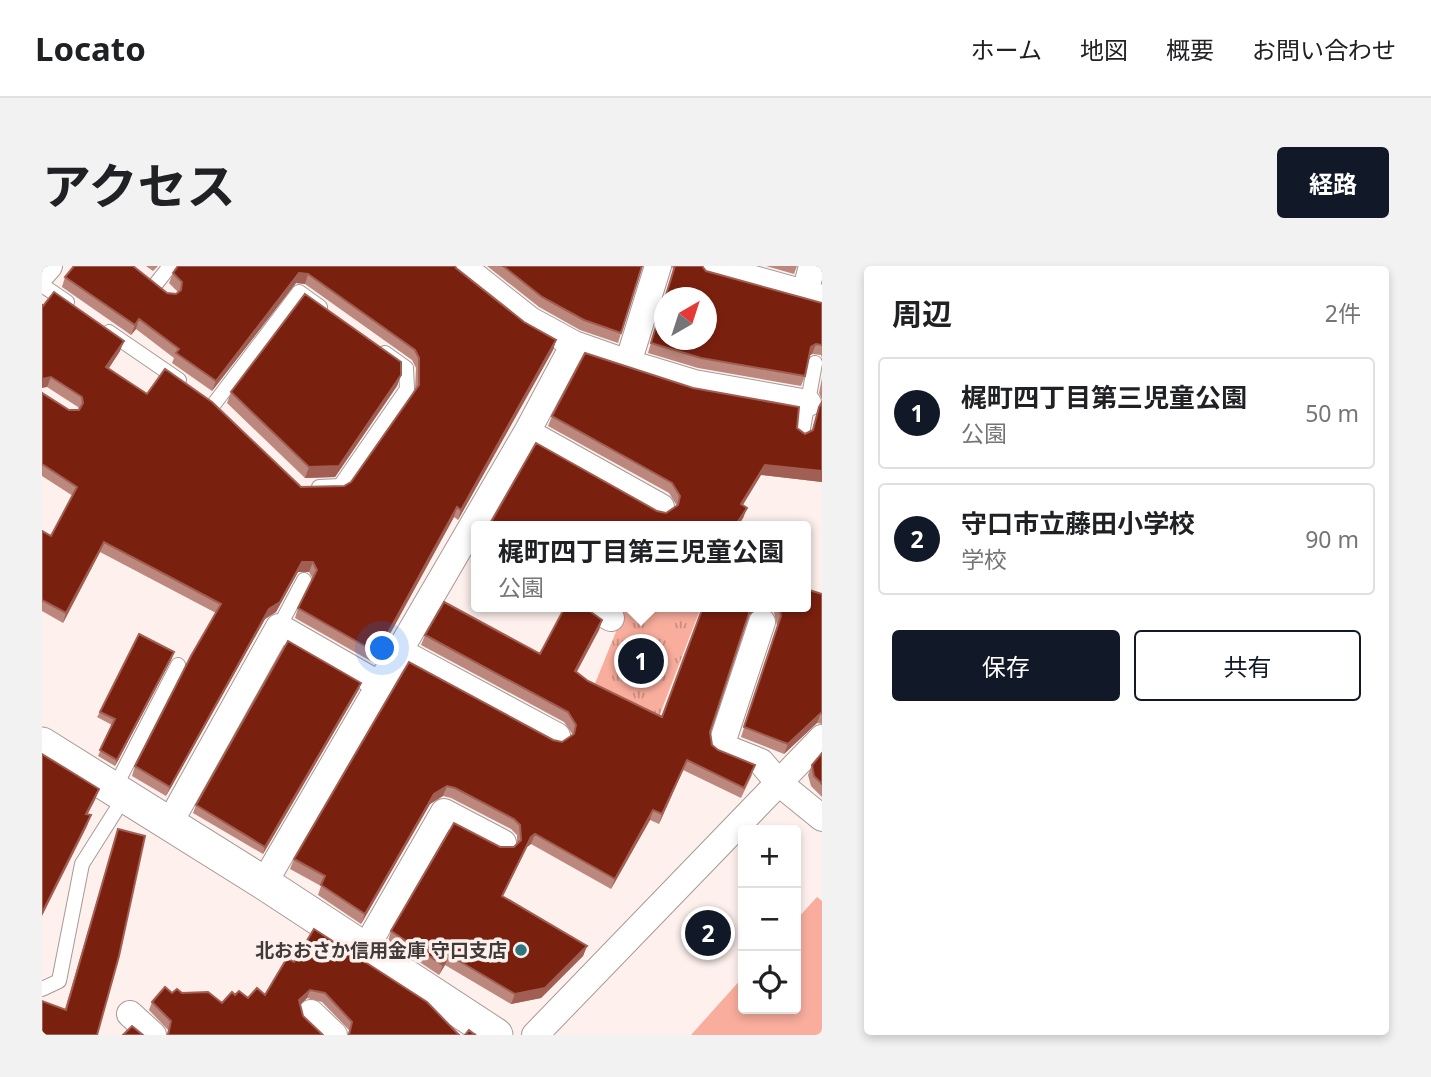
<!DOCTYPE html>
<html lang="ja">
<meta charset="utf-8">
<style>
body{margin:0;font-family:"Noto Sans","Noto Sans JP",sans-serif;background:#f2f2f2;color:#202124}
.controls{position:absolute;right:21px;bottom:21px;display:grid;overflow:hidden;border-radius:7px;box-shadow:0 4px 10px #0003}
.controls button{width:63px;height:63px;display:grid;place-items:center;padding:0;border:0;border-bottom:2px solid #e0e0e0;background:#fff;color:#202124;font:35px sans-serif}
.compass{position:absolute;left:612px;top:21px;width:63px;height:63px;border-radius:50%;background:#fff;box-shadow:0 4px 10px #0003;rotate:39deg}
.you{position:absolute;left:341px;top:383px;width:24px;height:24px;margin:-18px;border:5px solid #fff;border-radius:50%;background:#1a73e8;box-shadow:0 0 0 10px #1a73e833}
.badge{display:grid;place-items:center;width:46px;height:46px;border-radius:50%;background:#111827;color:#fff;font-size:23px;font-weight:700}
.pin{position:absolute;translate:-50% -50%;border:4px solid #fff;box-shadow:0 2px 7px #0006}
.popup{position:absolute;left:429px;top:255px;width:340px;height:91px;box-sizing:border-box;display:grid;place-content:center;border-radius:7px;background:#fff;filter:drop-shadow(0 2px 5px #0005);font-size:23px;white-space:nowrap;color:#757577}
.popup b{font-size:26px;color:#202124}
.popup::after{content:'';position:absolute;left:50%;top:100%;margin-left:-14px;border:14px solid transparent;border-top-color:#fff}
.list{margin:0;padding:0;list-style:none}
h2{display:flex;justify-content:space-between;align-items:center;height:91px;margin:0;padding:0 28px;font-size:30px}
h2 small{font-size:23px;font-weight:400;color:#757577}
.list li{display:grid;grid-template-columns:46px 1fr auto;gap:21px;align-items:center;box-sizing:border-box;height:112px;margin:0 14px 14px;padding:0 14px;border:2px solid #e0e0e0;border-radius:7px}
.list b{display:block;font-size:26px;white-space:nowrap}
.list p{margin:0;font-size:23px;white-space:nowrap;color:#757577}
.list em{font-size:23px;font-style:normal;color:#757577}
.actions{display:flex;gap:14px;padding:21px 28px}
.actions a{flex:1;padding:16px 0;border:2px solid #111827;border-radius:7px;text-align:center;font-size:24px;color:#111827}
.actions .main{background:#111827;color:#fff}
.icon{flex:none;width:38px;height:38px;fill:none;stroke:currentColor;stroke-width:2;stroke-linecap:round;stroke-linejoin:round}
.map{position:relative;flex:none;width:780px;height:769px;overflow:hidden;border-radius:7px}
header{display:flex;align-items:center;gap:42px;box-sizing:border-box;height:98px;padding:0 35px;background:#fff;border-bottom:2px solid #e0e0e0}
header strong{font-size:33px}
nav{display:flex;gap:38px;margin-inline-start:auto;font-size:24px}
.intro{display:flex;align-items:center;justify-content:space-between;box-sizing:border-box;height:168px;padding:0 42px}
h1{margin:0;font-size:49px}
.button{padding:18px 32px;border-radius:7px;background:#111827;color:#fff;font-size:24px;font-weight:700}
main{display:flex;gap:42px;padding:0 42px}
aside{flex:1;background:#fff;border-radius:7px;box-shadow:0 4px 10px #0003}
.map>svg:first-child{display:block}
.grass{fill:url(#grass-tufts)}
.pitch{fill:#f9ad9d}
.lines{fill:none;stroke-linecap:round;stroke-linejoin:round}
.service-casing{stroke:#a69a97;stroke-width:16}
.minor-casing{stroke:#a69a97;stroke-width:28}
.tertiary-casing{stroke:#a69a97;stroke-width:35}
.service{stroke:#fff;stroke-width:14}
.minor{stroke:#fff;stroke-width:26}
.tertiary{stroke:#fff;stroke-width:33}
.wall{fill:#bc887e}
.shaded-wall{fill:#a15e52}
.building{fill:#7a200f;stroke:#a15e52;stroke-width:2}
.poi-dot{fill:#2e767e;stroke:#fdf0ed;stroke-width:2.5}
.labels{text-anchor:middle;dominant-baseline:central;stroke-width:7;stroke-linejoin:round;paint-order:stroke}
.poi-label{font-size:19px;font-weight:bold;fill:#403b39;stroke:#fdf0ed;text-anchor:end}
</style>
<header>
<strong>Locato</strong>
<nav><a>ホーム</a><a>地図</a><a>概要</a><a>お問い合わせ</a></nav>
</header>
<div class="intro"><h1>アクセス</h1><a class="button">経路</a></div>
<main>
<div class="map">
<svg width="780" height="769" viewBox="0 0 780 769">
<defs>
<pattern id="grass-tufts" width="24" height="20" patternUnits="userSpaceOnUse" patternTransform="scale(1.75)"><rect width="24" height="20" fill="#f9ad9d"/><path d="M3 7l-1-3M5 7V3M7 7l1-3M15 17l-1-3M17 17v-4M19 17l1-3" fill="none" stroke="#cb8e81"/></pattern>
</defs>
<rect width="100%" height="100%" fill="#fdf0ed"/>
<path class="grass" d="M 584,341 L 659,341 L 615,456 L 550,425 Z"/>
<path class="pitch" d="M 775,631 L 780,635 L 780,769 L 649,769 L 701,711 L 701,743 L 754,743 L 754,654 Z"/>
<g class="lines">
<defs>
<path id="service" d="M 0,19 L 25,36
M 113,19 L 128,0
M 67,66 L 137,114
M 172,138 L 257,26 L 278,41
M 760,168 L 773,97
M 277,221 L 298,220 L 365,123 L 364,102 L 343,87
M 237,361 L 262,314
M 72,523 L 136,399
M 0,723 L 17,715 L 40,598 L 83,530"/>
<path id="minor" d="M 420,0 L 488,54 L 532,78 L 586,97 L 616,0
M 665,0 L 780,32
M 0,8 L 7,0
M 763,27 L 770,0
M 586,97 L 652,117 L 766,137
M 485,166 L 619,241
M 549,341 L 569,352
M 720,356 L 679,480 L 719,496 L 737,517 L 780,552
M 357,385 L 515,470
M 127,558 L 237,361 L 338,419
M 222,617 L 485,166 L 532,78
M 323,683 L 402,546 L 461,577
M 269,747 L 292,769
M 88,748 L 111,769
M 493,769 L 780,472"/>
<path id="tertiary" d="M 0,478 L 222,617 L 454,769"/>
</defs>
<use href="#service" class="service-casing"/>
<use href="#minor" class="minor-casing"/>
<use href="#tertiary" class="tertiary-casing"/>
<use href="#service" class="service"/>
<use href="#minor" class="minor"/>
<use href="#tertiary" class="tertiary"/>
</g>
<path class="wall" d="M 104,0 L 116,0 L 111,5 Z
M 445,0 L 600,0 L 576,77 L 538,64 L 497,41 Z
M 630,0 L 660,0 L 664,5 L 780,37 L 780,92 L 779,89 L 770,88 L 767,90 L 763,110 L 759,120 L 656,102 L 606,87 L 622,32 L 622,74 L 664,32 L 623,32 L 631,4 Z
M 724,0 L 755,0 L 752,8 Z
M 414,2 L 482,56 L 514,74 L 511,84 L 416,254 L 412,251 L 332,397 L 253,352 L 256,342 L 271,313 L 267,306 L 256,306 L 234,346 L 223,353 L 124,530 L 90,510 L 93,500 L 174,347 L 58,286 L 21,357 L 0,345 L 0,265 L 9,270 L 31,230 L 0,210 L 0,127 L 27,144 L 37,144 L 36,141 L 5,121 L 0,39 L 78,85 L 67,102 L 105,128 L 259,221 L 302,220 L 309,216 L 373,124 L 374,102 L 370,94 L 263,18 L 254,17 L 170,125 L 130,97 L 132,92 L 94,63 L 89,69 L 20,21 L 23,11 L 134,28 L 136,26 L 127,17 L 131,7 Z
M 359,109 L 355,120 L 293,211 L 263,212 L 185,137 L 189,126 Z
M 780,112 L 780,134 L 777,127 Z
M 777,141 L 780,216 L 719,209 L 701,239 L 705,242 L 701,252 L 696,260 L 447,260 L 448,258 L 615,245 L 624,247 L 635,240 L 627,227 L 506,160 L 510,150 L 755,162 L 763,168 L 770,164 Z
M 780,328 L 780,458 L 775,457 L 742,488 L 699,471 L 735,360 L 732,346 L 718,341 L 764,341 Z
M 706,351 L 668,466 L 670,479 L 710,509 L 699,532 L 641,504 L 617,558 L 608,554 L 569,623 L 489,578 L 485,581 L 461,630 L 545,680 L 541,690 L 499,732 L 469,738 L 403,699 L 397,709 L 346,675 L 349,665 L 458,581 L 472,581 L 475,578 L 475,569 L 469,563 L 409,532 L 401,530 L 388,538 L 319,658 L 276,629 L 279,620 L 248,603 L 252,593 L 367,396 L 511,474 L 520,476 L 531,469 L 522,456 L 379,379 L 383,369 L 498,388 L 560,354 L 557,364 L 534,406 L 546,415 L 620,451 Z
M 130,392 L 73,500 L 56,490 L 70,459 L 55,451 L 58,446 Z
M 319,417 L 316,425 L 221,588 L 151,547 L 154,539 Z
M 780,487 L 780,531 L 769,520 L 766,509 L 770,499 Z
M 76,563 L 55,769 L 23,743 Z
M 252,696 L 417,769 L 306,769 L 307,764 L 280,736 L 265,732 L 258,739 L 261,750 L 281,769 L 125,769 L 126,764 L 107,744 L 110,736 L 130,727 L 140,727 L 180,737 L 193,729 L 206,732 L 223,729 Z"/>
<path class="shaded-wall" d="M 257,7 L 266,8 L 263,18 L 254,17 L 170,125 L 174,115 Z
M 97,53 L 94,63 L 89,69 L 93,59 Z
M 514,74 L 511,84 L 416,254 L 419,244 Z
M 82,75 L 78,85 L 61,111 L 64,101 Z
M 774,78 L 770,88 L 765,91 L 769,81 Z
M 359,109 L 355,120 L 293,211 L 263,212 L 267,201 Z
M 9,111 L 5,121 L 0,122 L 0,113 Z
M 723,199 L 780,205 L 780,216 L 719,209 L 695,248 L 699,238 Z
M 415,241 L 412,251 L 332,397 L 335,387 Z
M 705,242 L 701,252 L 696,260 L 693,260 Z
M 62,276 L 58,286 L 21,357 L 24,347 Z
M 260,296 L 271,296 L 267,306 L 256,306 L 234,346 L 223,353 L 124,530 L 128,521 L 227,343 Z
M 709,341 L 717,341 L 705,351 Z
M 560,354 L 557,364 L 530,415 L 533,405 Z
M 132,386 L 130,392 L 73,500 L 75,494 Z
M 319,417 L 316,425 L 221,588 L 223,581 Z
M 779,447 L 775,457 L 742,488 L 746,478 Z
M 645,494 L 641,504 L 617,558 L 620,548 Z
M 405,520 L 401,530 L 388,538 L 319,658 L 323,648 L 392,528 Z
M 57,523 L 53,534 L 40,559 L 44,548 Z
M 611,544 L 608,554 L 569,623 L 573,613 Z
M 49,549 L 45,560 L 0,650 L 0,647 Z
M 493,568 L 489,578 L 485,581 L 456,639 L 460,630 L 489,571 Z
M 545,680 L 541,690 L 499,732 L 469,738 L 473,728 Z
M 407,689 L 403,699 L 397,709 L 401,699 Z
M 268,724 L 265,732 L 254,743 L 257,734 Z"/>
<path class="building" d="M 32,0 L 91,0 L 125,27 L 134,28 L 139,24 L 140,16 L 131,7 L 136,0 L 413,0 L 414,2 L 482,56 L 514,74 L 419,244 L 415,241 L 335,387 L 256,342 L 275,304 L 271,296 L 260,296 L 238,336 L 227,343 L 128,521 L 93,500 L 149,390 L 179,338 L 62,276 L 24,347 L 0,334 L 0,265 L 9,270 L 35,221 L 0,198 L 0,127 L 27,144 L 37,144 L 41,137 L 40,131 L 9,111 L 0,113 L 0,39 L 1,40 L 12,26 L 82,75 L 64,101 L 105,128 L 123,103 L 170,136 L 259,221 L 302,220 L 309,216 L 377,119 L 377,92 L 373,84 L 266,8 L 257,7 L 174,115 L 134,87 L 137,83 L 97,53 L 93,59 L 23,11 Z
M 461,0 L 600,0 L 579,67 L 542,54 L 500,31 Z
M 633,0 L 660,0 L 664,5 L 780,37 L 780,79 L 774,78 L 769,81 L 763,110 L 659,92 L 609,77 L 622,34 L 622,74 L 664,74 L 664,32 L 623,32 Z
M 263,28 L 359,96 L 359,109 L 297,200 L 267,201 L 189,126 Z
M 543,87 L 651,122 L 757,141 L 755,162 L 763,168 L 771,164 L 777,141 L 780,136 L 780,205 L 723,199 L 699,238 L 705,242 L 693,260 L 452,260 L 448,258 L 494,177 L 615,245 L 624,247 L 636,239 L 638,230 L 630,217 L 510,150 Z
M 764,323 L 780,328 L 780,447 L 779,447 L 746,478 L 702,461 L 739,350 L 737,341 L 764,341 Z
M 402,336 L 498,388 L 523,341 L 542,341 L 560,354 L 533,405 L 546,415 L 620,451 L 661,341 L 709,341 L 668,466 L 670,479 L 676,484 L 713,499 L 702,522 L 645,494 L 620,548 L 611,544 L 573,613 L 493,568 L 489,571 L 460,630 L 545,680 L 503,722 L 473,728 L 407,689 L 401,699 L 349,665 L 412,557 L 458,581 L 472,581 L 479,574 L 478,559 L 472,553 L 413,522 L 405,520 L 392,528 L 323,648 L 279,619 L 283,610 L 252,593 L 367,396 L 511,474 L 520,476 L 532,468 L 534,459 L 526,446 L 383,369 Z
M 97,368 L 132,386 L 75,494 L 58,484 L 73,453 L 58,446 Z
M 246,375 L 319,417 L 223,581 L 154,539 Z
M 780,487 L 780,518 L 772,510 L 770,499 Z
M 0,488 L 57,523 L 44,548 L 49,549 L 0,647 Z
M 76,563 L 103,570 L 77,690 L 55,769 L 0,769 L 0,735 L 24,744 Z
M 272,663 L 385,736 L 417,769 L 307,769 L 310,756 L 283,727 L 268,724 L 257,734 L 261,750 L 281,769 L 126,769 L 129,755 L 110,736 L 123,721 L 130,727 L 135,723 L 140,727 L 166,726 L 180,737 L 190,726 L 193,729 L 197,725 L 206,732 L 215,722 L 223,729 L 245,692 L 252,696 Z
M 90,760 L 101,769 L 81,769 Z
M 427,764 L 432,768 L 434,769 L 423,769 Z"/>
<circle class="poi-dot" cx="479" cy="684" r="7"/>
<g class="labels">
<g class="poi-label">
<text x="465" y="684">北おおさか信用金庫 守口支店</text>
</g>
</g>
</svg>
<div class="controls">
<button>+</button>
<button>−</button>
<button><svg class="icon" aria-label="locate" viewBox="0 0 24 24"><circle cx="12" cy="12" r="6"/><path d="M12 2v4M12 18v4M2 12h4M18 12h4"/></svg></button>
</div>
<svg class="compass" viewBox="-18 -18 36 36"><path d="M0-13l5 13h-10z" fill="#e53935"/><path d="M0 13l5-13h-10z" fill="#757577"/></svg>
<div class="you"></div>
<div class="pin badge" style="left:599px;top:395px">1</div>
<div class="popup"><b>梶町四丁目第三児童公園</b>公園</div>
<div class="pin badge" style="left:666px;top:667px">2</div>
</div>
<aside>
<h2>周辺<small>2件</small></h2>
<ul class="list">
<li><span class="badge">1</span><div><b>梶町四丁目第三児童公園</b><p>公園</p></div><em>50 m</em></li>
<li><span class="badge">2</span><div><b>守口市立藤田小学校</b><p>学校</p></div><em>90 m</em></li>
</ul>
<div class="actions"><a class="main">保存</a><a>共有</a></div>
</aside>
</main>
